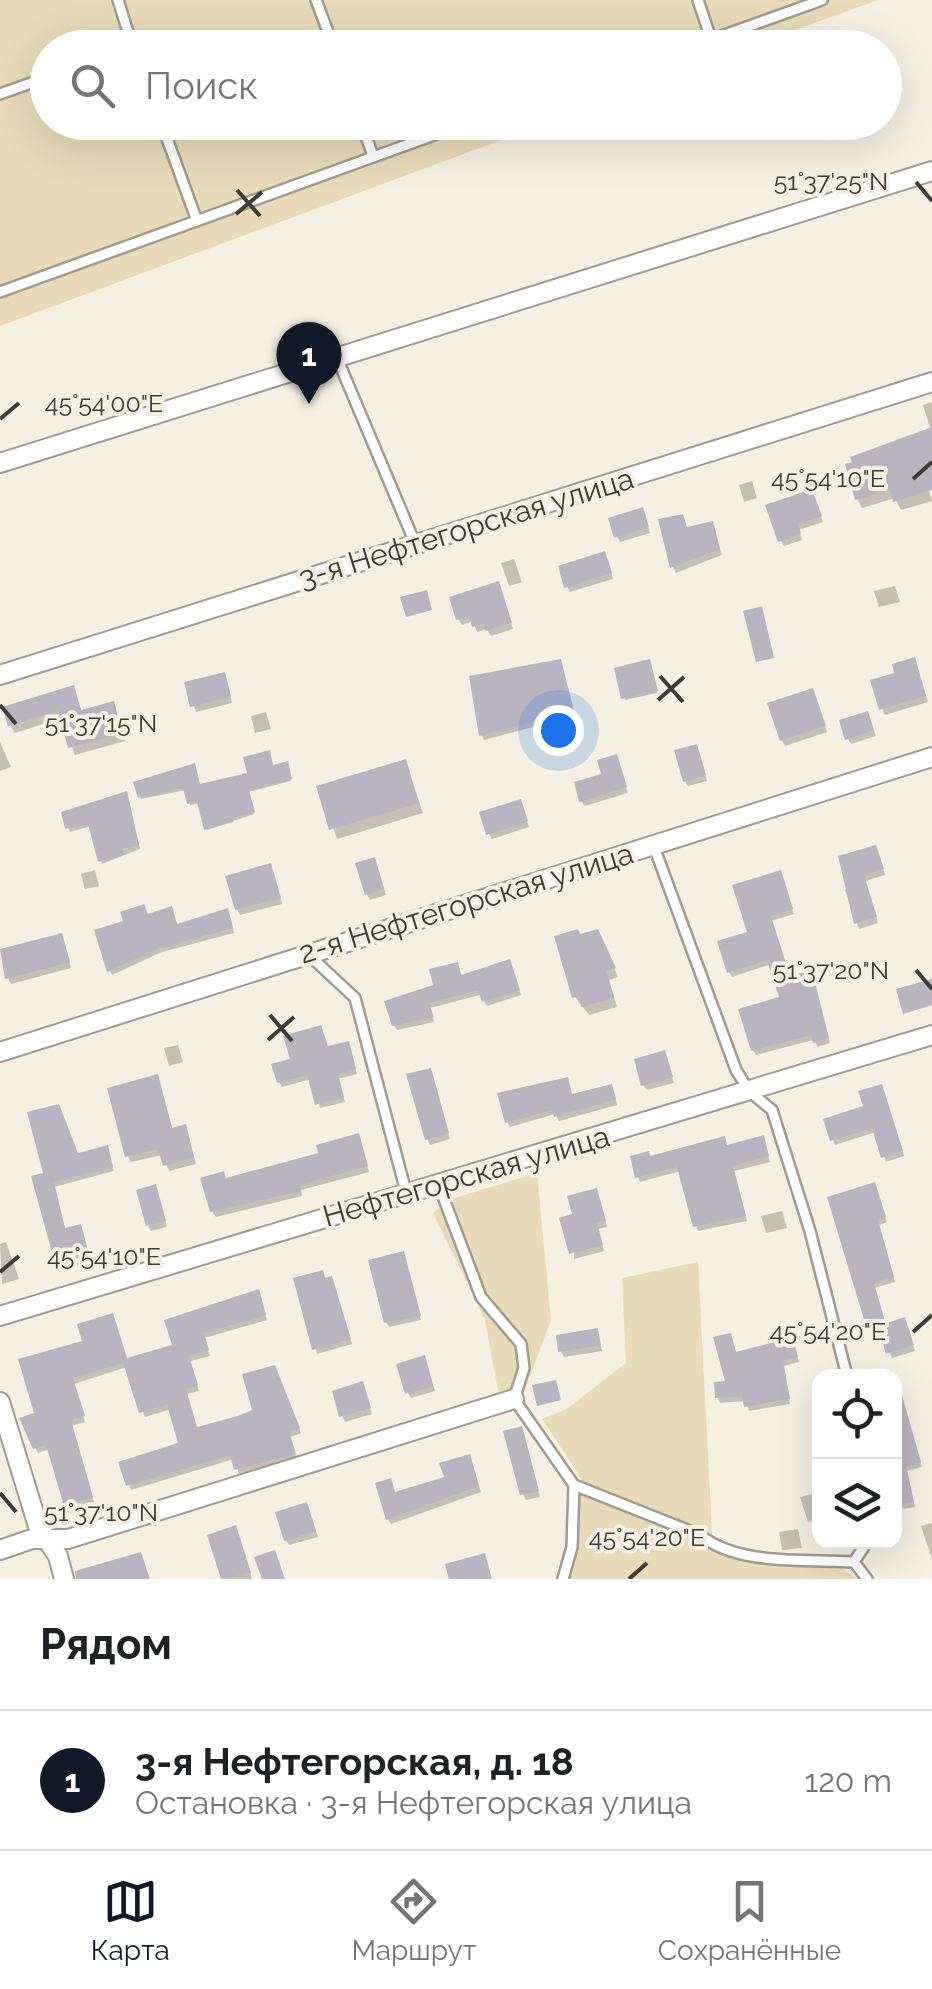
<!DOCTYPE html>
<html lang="ru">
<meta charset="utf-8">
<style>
body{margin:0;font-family:Raleway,sans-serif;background:#f2f2f2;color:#202124}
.controls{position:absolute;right:30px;bottom:30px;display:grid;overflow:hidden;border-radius:20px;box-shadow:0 10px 40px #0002}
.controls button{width:90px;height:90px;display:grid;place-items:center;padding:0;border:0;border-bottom:2px solid #e0e0e0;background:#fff;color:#202124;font:50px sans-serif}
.you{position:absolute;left:558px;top:730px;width:35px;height:35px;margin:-25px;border:8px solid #fff;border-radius:50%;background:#1a73e8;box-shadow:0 0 0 15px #1a73e833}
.badge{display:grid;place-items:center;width:65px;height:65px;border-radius:50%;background:#111827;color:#fff;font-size:32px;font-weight:700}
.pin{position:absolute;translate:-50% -82px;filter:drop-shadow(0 2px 5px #0008)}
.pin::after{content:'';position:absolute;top:52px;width:35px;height:30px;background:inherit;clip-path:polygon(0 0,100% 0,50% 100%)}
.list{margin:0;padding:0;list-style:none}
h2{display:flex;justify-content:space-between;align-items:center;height:130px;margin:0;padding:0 40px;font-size:42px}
h2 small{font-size:32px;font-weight:400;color:#757577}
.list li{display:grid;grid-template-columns:65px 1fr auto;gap:30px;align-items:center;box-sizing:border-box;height:140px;padding:0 40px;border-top:2px solid #e0e0e0}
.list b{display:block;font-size:38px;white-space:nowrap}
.list p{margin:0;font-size:32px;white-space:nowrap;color:#757577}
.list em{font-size:32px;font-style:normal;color:#757577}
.icon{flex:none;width:55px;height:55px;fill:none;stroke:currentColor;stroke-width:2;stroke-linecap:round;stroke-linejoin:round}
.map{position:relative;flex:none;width:932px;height:1579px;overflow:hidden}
.search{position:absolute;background:#fff;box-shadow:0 10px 40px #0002;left:30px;right:30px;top:30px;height:110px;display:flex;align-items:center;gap:25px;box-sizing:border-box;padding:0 35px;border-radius:55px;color:#757577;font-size:38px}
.sheet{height:270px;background:#fff}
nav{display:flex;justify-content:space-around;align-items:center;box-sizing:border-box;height:140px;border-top:2px solid #e0e0e0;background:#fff;font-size:28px;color:#757577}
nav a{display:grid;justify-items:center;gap:5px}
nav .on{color:#111827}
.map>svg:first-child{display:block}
.green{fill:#e7dbb9}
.shadow{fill:#0003}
.building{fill:#bab3c0}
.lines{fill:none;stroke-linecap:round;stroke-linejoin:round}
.service-casing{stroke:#a19c8e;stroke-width:14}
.minor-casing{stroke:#a19c8e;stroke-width:22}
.service{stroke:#fff;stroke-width:9}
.minor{stroke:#fff;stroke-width:18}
.ticks{fill:none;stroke:#3e3c36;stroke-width:4}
.labels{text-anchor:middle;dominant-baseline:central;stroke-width:8;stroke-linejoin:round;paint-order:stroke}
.street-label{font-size:30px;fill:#3e3c36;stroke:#f6f0e2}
.ticks-label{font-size:25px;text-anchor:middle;fill:#3e3c36;stroke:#f6f0e2;stroke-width:8;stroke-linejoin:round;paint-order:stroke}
</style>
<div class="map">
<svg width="932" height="1579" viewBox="0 0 932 1579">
<rect width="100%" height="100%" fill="#f6f0e2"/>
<path class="green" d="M 0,0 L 878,0 L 748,47 L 48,48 L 48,122 L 547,123 L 0,326 Z
M 537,1173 L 551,1320 L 527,1384 L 499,1396 L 485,1320 L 433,1213 L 451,1199 Z
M 698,1262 L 713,1551 L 755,1563 L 839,1567 L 859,1579 L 568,1579 L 577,1550 L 581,1478 L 542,1419 L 565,1410 L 626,1363 L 622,1278 Z"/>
<path class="shadow" d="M 932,402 L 932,434 L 923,405 Z
M 912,435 L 932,501 L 901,510 L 895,498 L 862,508 L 857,499 L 897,445 L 896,440 Z
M 752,481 L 757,498 L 744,502 L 739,485 Z
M 814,497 L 823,522 L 799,530 L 802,540 L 784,546 L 781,541 Z
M 645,516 L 650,533 L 620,542 L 617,537 Z
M 712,524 L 722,555 L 676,573 L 673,567 L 687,530 Z
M 514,559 L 522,582 L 509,586 L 501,563 Z
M 608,560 L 613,579 L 570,592 L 567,586 Z
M 895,586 L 900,602 L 879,607 L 874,591 Z
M 501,590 L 513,629 L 491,636 L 487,629 L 477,632 L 473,621 L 462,625 L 458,619 Z
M 650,664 L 657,693 L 625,700 L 617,670 Z
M 562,666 L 574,716 L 484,740 L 481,735 Z
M 917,666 L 928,702 L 885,715 L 882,709 Z
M 227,680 L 232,703 L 196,712 L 187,684 Z
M 73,688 L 82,712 L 112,704 L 125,741 L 75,755 L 62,718 L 15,733 L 10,725 Z
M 815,697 L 827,732 L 785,746 L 782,740 Z
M 266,712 L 271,729 L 255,733 L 251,716 Z
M 870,720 L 876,736 L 851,744 L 848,739 Z
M 0,742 L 11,767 L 0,771 Z
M 699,752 L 707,781 L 688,786 L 685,781 Z
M 405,762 L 423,813 L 337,839 L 319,788 Z
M 619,762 L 628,793 L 585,806 L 581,801 Z
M 288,766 L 291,781 L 248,792 L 254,814 L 207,830 L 200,803 L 190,805 L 186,790 L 141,799 L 136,783 L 200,787 Z
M 128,798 L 140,849 L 102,864 L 91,826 L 70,832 L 68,828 Z
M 523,807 L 529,827 L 492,839 L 489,834 Z
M 878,853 L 885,875 L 865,881 L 878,923 L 859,929 L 845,890 Z
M 377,866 L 386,895 L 370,900 L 367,894 Z
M 95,870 L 99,886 L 85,889 L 81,874 Z
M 273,872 L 282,904 L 240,915 L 237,909 Z
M 782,878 L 794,914 L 771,921 L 790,979 L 813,978 L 830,1043 L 818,1047 L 813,1040 L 756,1055 L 753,1050 L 782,999 L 771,964 L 732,977 L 729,972 Z
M 230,916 L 234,933 L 162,952 L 112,975 L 110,971 L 148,917 L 177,927 Z
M 602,940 L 618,977 L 609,980 L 617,1007 L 589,1015 L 575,997 Z
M 64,941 L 71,968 L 11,984 L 8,978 Z
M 512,967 L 521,995 L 487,1006 L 480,995 L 430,1008 L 434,1022 L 397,1030 L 394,1025 L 461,978 Z
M 178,1045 L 183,1062 L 169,1066 L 164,1048 Z
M 328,1049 L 350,1049 L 357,1074 L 338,1079 L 345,1102 L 320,1108 L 311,1079 L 282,1087 L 279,1082 Z
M 667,1059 L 674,1083 L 647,1090 L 643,1085 Z
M 433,1076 L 450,1139 L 430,1145 L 427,1139 Z
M 157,1077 L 173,1130 L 185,1127 L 196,1164 L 169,1171 L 162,1155 L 131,1162 L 128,1156 Z
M 614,1092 L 617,1105 L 559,1121 L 555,1114 L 510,1127 L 507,1122 L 573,1097 Z
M 883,1092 L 904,1156 L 886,1162 L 876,1132 L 835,1145 L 826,1121 L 866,1108 Z
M 361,1142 L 369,1172 L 301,1190 L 302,1196 L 216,1217 L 212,1211 L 227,1181 Z
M 765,1143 L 770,1162 L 734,1171 L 747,1221 L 698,1231 L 681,1171 L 640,1182 L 638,1177 L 650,1159 Z
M 109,1152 L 114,1171 L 54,1187 L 66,1231 L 83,1231 L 89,1256 L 59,1263 L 46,1175 L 78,1155 Z
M 876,1190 L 887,1222 L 879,1225 L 895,1282 L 874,1288 L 886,1326 L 907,1326 L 915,1351 L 892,1358 L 881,1327 L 872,1330 L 869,1325 Z
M 158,1193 L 167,1227 L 151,1231 L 148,1225 Z
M 599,1197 L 607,1227 L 598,1229 L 604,1251 L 574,1259 L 575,1216 Z
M 782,1211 L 787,1228 L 766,1233 L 761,1216 Z
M 6,1242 L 19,1279 L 2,1284 L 0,1244 Z
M 405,1258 L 421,1320 L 389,1327 L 386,1322 Z
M 296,1279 L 333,1283 L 352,1344 L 317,1354 Z
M 260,1297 L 267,1320 L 204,1338 L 210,1356 L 190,1361 L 199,1391 L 187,1394 L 197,1430 L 255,1411 L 277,1373 L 301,1433 L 290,1437 L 297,1459 L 239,1474 L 234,1459 L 131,1490 L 122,1463 L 181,1445 L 171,1409 L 145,1417 L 127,1367 L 74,1384 L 85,1422 L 71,1426 L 94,1502 L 69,1509 L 50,1449 L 38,1453 L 22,1420 L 37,1415 L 22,1361 L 127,1361 L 175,1346 Z
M 597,1331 L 602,1351 L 564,1357 L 561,1351 Z
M 794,1344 L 799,1362 L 784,1366 L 790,1404 L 749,1411 L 746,1401 L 720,1403 L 718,1398 L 728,1383 L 736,1354 Z
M 427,1364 L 435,1391 L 411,1398 L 408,1393 Z
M 365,1390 L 372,1414 L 345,1422 L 342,1416 Z
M 506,1432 L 524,1434 L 540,1497 L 526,1500 L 523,1494 Z
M 913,1437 L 922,1467 L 907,1471 L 915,1507 L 903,1509 L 894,1484 Z
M 472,1463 L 481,1492 L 391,1524 L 388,1519 L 395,1494 L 447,1479 Z
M 820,1492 L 820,1519 L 808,1522 L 800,1497 Z
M 309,1510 L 318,1537 L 289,1545 L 286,1540 Z
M 932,1523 L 932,1559 L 921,1526 Z
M 798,1529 L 802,1548 L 782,1550 L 779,1532 Z
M 238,1534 L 252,1579 L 224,1579 L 210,1536 Z"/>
<path class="building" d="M 932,427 L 932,490 L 893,502 L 890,489 L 855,500 L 845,464 L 852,462 L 850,457 Z
M 812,489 L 822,516 L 798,524 L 801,534 L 778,542 L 765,505 Z
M 643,507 L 649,527 L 614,538 L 608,518 Z
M 683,514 L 687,527 L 713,521 L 720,549 L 670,568 L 658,519 Z
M 605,551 L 612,573 L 564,588 L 558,566 Z
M 499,581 L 512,623 L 485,631 L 483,624 L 472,627 L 469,616 L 456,620 L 449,597 Z
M 427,590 L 432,610 L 406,617 L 400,597 Z
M 762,606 L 774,658 L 756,662 L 743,611 Z
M 915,657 L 926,696 L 879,710 L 870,680 L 894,673 L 892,664 Z
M 561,659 L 574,711 L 479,736 L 469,676 Z
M 650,659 L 658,691 L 621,699 L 614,668 Z
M 225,672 L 231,697 L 190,707 L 184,682 Z
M 74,685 L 81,710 L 114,701 L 122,733 L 68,748 L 58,711 L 8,726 L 2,707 Z
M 813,688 L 826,726 L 780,741 L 767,703 Z
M 868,711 L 874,730 L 845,740 L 839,720 Z
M 697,744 L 706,775 L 683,782 L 674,750 Z
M 270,750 L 273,765 L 288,761 L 292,779 L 249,790 L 255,812 L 232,818 L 233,822 L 204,830 L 197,802 L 187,804 L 183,788 L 138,798 L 133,782 L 195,763 L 200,784 L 247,773 L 243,757 Z
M 617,754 L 627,787 L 579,802 L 574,782 L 601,774 L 597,760 Z
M 406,759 L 419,803 L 329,830 L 316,786 Z
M 127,791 L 139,845 L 122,849 L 124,855 L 98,862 L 88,824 L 65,829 L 61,812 Z
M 521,799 L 528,821 L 486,835 L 479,812 Z
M 876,845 L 884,869 L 864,875 L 877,917 L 854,924 L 838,856 Z
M 375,857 L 384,889 L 365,895 L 355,863 Z
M 271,863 L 281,898 L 235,910 L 225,876 Z
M 781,870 L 793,909 L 771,916 L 790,976 L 812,970 L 829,1038 L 813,1043 L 811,1035 L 751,1051 L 738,1009 L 779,997 L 767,960 L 727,973 L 717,941 L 747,932 L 732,885 Z
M 144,904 L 148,914 L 172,906 L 177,924 L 228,908 L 233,928 L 159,948 L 107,972 L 94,930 L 123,921 L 120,912 Z
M 578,929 L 580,934 L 598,929 L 616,968 L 606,971 L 614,998 L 581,1007 L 579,996 L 572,998 L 554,936 Z
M 62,933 L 70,962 L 5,979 L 0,949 Z
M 510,959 L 520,990 L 482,1002 L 478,990 L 429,1003 L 434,1017 L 392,1026 L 384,1001 L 433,985 L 429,969 L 458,962 L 461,975 Z
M 932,979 L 932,1005 L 903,1014 L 896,989 Z
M 321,1025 L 328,1046 L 349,1041 L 356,1069 L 338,1074 L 344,1097 L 315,1105 L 307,1075 L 277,1083 L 271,1064 L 290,1059 L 283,1036 Z
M 665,1050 L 673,1077 L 641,1086 L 634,1059 Z
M 431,1068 L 449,1133 L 425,1140 L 406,1074 Z
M 158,1074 L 172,1128 L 186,1124 L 194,1157 L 163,1166 L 158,1149 L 125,1157 L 107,1088 Z
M 568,1077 L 572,1094 L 612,1084 L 616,1099 L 554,1117 L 552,1110 L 505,1123 L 497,1093 Z
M 882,1084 L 903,1151 L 881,1158 L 872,1128 L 830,1141 L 823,1119 L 863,1106 L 858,1091 Z
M 59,1104 L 78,1153 L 108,1145 L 113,1167 L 54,1182 L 65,1228 L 81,1224 L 88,1251 L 54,1260 L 31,1176 L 43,1173 L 27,1112 Z
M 359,1133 L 368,1166 L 300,1185 L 301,1191 L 210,1212 L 200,1178 L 224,1171 L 226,1178 L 318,1153 L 316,1145 Z
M 764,1135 L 769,1156 L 733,1166 L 746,1216 L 693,1227 L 677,1167 L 635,1178 L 630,1156 L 649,1151 L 650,1156 L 725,1136 L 727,1145 Z
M 875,1182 L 886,1217 L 878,1220 L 894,1277 L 874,1283 L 885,1321 L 866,1326 L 827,1197 Z
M 156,1184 L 166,1221 L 146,1226 L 136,1190 Z
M 597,1188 L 606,1221 L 597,1223 L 603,1245 L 569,1254 L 559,1218 L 572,1214 L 567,1196 Z
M 404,1251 L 421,1316 L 384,1323 L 368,1260 Z
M 323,1270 L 325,1278 L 332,1276 L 351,1339 L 312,1350 L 293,1278 Z
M 259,1289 L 266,1315 L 204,1333 L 209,1350 L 189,1356 L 198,1385 L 186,1389 L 197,1427 L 238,1416 L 252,1410 L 242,1374 L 275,1365 L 300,1428 L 289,1431 L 296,1454 L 234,1470 L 230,1455 L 126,1486 L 118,1462 L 178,1443 L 167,1405 L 139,1413 L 123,1363 L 73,1378 L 85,1416 L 71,1420 L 93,1497 L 64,1506 L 46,1445 L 33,1449 L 19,1418 L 34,1413 L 18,1359 L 82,1341 L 77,1324 L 113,1313 L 127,1358 L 172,1345 L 164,1320 Z
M 905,1317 L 914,1345 L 886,1354 L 878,1326 Z
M 598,1328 L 601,1345 L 558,1352 L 556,1335 Z
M 731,1333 L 736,1352 L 793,1337 L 798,1357 L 783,1361 L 790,1399 L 744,1407 L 742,1396 L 715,1398 L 714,1382 L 725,1381 L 713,1337 Z
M 425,1355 L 433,1386 L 405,1394 L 396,1364 Z
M 556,1380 L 561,1400 L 537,1406 L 532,1385 Z
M 363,1381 L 371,1408 L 339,1417 L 332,1391 Z
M 894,1388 L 900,1388 L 921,1462 L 906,1466 L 914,1502 L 894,1506 Z
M 522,1426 L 539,1491 L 520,1495 L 503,1431 Z
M 470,1454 L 479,1486 L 386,1520 L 375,1483 L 391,1478 L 395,1492 L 444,1477 L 439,1463 Z
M 307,1502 L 316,1531 L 284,1541 L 275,1512 Z
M 236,1525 L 251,1573 L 221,1579 L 207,1535 Z
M 275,1550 L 285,1579 L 262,1579 L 254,1557 Z
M 141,1552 L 150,1579 L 76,1579 L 75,1571 Z
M 485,1553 L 492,1579 L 449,1579 L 445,1564 Z"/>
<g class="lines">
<defs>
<path id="service" d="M 118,0 L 133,48
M 316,0 L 334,48
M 698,0 L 711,39
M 688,48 L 822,0
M 0,94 L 48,77
M 161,122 L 197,221
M 361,122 L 373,156
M 0,292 L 470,122
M 337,358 L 415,543
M 653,844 L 736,1070 L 749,1091 L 772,1110 L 810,1231 L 847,1376
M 310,956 L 355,998 L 406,1192
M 439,1186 L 481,1297 L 521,1344 L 524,1368 L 514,1399 L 574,1485 L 572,1547 L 563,1579
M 574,1485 L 700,1535 C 738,1566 806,1559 854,1562 L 867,1579
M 854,1562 L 867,1542"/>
<path id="minor" d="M 0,463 L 932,171
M 0,675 L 932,382
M 0,1052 L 932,757
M 0,1316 L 932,1035
M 0,1402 L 38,1526 L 58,1556 L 64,1579
M 0,1550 L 32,1539 L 68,1539 L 514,1399"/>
</defs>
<use href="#service" class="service-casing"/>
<use href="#minor" class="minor-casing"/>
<use href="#service" class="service"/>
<use href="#minor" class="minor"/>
</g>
<path class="ticks" d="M 916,182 L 932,201M 237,190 L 260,216M 236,214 L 262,192M 0,419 L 19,403M 913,479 L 932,462M 660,676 L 683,702M 658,700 L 684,677M 0,705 L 16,724M 916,970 L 932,989M 270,1015 L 292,1041M 268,1040 L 294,1017M 0,1272 L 19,1256M 913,1332 L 932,1315M 0,1493 L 16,1512M 629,1579 L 647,1563"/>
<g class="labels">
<g class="street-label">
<text transform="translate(466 528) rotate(-17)">3-я Нефтегорская улица</text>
<text transform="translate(466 903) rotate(-17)">2-я Нефтегорская улица</text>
<text transform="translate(466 1176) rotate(-16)">Нефтегорская улица</text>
</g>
</g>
<g class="ticks-label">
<text x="831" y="190">51°37'25"N</text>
<text x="104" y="412">45°54'00"E</text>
<text x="828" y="487">45°54'10"E</text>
<text x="101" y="732">51°37'15"N</text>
<text x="831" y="979">51°37'20"N</text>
<text x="104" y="1265">45°54'10"E</text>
<text x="828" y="1340">45°54'20"E</text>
<text x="101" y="1521">51°37'10"N</text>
<text x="647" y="1546">45°54'20"E</text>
</g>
</svg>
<div class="controls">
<button><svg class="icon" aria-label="locate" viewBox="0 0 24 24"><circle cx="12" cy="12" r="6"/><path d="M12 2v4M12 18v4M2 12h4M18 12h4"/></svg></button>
<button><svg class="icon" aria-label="layers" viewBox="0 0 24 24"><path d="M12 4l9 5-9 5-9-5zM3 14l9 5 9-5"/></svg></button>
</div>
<div class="you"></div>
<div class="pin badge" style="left:309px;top:404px">1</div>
<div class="search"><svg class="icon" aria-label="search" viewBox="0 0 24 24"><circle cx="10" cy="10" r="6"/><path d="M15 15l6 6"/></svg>Поиск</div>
</div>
<section class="sheet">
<h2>Рядом<small></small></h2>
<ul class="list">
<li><span class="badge">1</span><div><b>3-я Нефтегорская, д. 18</b><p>Остановка · 3-я Нефтегорская улица</p></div><em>120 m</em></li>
</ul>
</section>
<nav>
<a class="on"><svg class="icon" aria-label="map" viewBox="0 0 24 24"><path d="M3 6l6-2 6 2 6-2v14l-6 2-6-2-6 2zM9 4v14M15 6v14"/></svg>Карта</a>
<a><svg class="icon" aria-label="directions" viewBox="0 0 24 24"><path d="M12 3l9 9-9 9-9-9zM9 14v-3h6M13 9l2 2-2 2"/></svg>Маршрут</a>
<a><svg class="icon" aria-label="saved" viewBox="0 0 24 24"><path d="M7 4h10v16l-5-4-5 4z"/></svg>Сохранённые</a>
</nav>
